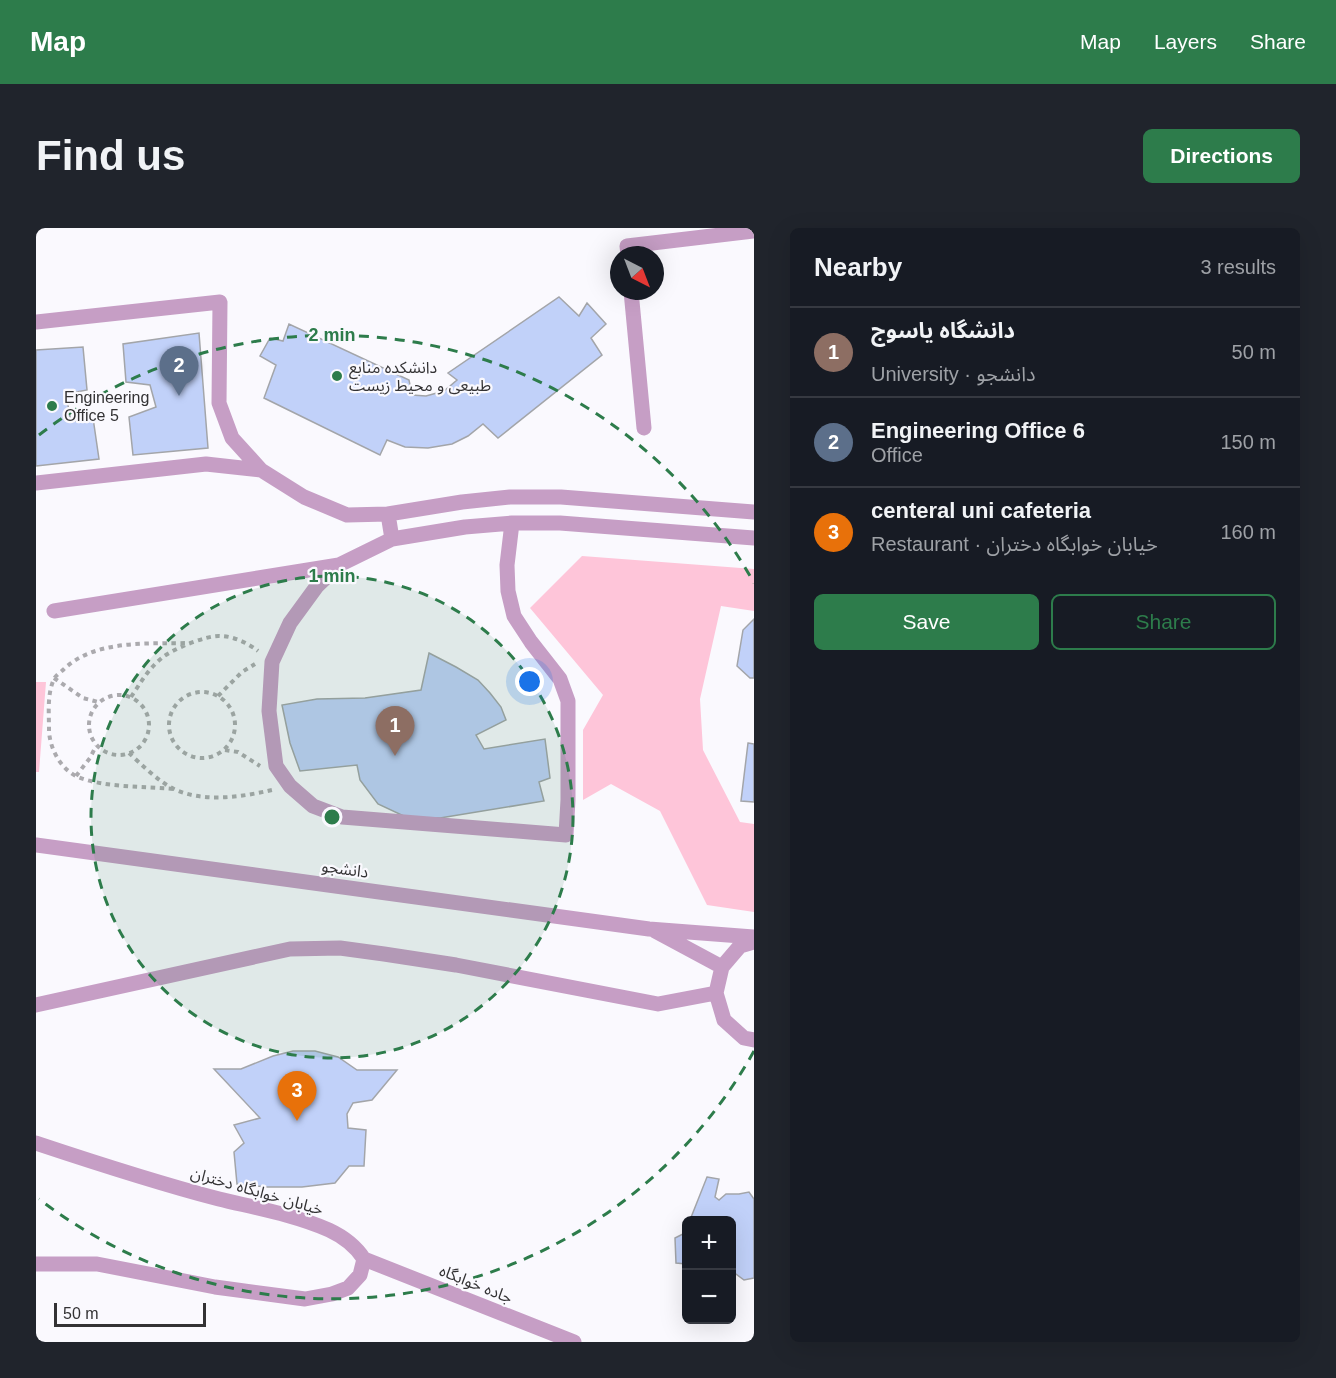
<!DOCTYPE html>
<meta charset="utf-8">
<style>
body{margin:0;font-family:Helvetica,"Noto Sans Arabic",sans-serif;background:#20242c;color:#f1f3f6}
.controls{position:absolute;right:18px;bottom:18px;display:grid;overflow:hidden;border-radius:9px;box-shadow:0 6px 24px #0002}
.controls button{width:54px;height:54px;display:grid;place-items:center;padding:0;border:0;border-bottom:2px solid #363941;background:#171b24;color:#f1f3f6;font:30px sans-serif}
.compass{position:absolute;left:574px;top:18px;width:54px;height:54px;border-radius:50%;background:#171b24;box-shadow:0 6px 24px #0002;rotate:138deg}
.scale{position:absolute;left:18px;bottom:15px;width:152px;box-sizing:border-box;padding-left:6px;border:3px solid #333234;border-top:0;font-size:16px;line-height:21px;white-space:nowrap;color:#333234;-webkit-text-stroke:4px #faf9fe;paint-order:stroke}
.you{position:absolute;left:494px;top:454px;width:21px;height:21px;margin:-15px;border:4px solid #fff;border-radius:50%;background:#1a73e8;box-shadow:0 0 0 9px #1a73e833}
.badge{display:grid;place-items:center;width:39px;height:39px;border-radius:50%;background:#2d7c4b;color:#fff;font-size:20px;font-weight:700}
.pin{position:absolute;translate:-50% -50px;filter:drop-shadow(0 2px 3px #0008)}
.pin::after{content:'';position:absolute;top:32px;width:21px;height:18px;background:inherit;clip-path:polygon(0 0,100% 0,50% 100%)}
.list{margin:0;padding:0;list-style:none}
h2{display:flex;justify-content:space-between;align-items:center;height:78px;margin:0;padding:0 24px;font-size:26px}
h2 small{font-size:20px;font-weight:400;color:#9ea1a6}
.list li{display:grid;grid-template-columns:39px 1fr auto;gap:18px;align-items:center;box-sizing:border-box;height:90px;padding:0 24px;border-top:2px solid #363941}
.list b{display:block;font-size:22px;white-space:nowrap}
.list p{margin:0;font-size:20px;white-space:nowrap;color:#9ea1a6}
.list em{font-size:20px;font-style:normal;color:#9ea1a6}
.actions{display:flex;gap:12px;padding:18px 24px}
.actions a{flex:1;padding:14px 0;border:2px solid #2d7c4b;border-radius:9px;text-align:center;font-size:21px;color:#2d7c4b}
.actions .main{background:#2d7c4b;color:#fff}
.map{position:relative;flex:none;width:718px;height:1114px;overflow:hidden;border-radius:9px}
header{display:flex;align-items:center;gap:36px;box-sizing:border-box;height:84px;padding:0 30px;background:#2d7c4b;color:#fff}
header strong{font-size:28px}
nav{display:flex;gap:33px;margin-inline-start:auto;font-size:21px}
.intro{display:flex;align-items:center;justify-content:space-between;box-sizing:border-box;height:144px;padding:0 36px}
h1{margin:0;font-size:42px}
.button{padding:15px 27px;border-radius:9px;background:#2d7c4b;color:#fff;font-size:21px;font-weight:700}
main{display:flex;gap:36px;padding:0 36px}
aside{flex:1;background:#171b24;border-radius:9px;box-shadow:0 6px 24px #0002}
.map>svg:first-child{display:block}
.green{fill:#fec5d9}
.building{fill:#c1d1f9;stroke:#a3a5a9;stroke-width:1.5}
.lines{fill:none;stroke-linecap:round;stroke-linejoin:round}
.path{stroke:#abaaae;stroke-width:4;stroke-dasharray:4.5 4.5;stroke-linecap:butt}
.minor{stroke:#c69ec5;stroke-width:15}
.ring{fill:none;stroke:#2d7c4b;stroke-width:3;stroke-dasharray:10 8}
.poi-dot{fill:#2d7c4b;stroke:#faf9fe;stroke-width:2}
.labels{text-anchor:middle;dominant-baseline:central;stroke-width:4.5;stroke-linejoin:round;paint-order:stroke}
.poi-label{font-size:16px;fill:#333234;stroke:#faf9fe;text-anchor:start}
.street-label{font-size:16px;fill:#333234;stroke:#faf9fe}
.centre{fill:#2d7c4b;stroke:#faf9fe;stroke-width:3}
.ring-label{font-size:18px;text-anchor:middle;font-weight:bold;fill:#2d7c4b;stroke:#faf9fe;stroke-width:4.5;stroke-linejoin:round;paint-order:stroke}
</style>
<header>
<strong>Map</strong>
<nav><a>Map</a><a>Layers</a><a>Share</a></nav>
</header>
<div class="intro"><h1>Find us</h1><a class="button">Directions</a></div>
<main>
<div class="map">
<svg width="718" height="1114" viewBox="0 0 718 1114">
<rect width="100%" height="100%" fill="#faf9fe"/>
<path class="green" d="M 546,328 L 718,341 L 718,383 L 685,378 L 664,471 L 667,522 L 704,594 L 718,596 L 718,684 L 671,677 L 624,583 L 575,556 L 547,572 L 547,502 L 567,467 L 494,380 Z
M 0,454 L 10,454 L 3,544 L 0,544 Z"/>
<path class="building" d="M 523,69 L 543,88 L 551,75 L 570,96 L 555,110 L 566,127 L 462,210 L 447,196 L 432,208 L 416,216 L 392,220 L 369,219 L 351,212 L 344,227 L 228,170 L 240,137 L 224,128 L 234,110 L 247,113 L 253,96 L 373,152 L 376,167 L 390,168 L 408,163 L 421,152 L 412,145 Z
M 163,105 L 172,220 L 97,227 L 93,189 L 120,179 L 114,157 L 90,154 L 87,116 Z
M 47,119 L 51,162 L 30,166 L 35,194 L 57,190 L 63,231 L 0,238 L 0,122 Z
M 718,391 L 718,450 L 714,450 L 701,438 L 707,402 Z
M 393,425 L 420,439 L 442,452 L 454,465 L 465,479 L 470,492 L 440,507 L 448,521 L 509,511 L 514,550 L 503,554 L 508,573 L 404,590 L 372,590 L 342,576 L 324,552 L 321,537 L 264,543 L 254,515 L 246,477 L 281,471 L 329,470 L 385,462 Z
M 712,515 L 718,516 L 718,574 L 705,573 Z
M 257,823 L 279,823 L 302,829 L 321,842 L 361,842 L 336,872 L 317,875 L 311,886 L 312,900 L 330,902 L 328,938 L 313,938 L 299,955 L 266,959 L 231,959 L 201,956 L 198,924 L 208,915 L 198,897 L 224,890 L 178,841 L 205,841 L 237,828 Z
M 671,949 L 683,951 L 679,969 L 683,972 L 690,966 L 703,966 L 713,964 L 718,971 L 718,1050 L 708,1052 L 696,1043 L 696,992 L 654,992 Z
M 650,1001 L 650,1036 L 640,1035 L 639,1010 L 649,1005 Z"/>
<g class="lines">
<path class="path" d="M 18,450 L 47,470 L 62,474
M133 497a33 33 0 1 1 66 0a33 33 0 1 1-66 0Z
M53 497a30 30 0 1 1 60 0a30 30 0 1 1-60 0Z
M 182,468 L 206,444 L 219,436
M 95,469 C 105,454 113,440 127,429 C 137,421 171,407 184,408 C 197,408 212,415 222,423
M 189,522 L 202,524 L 224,538
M 93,525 C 105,536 123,554 138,561 C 168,575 205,569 236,562
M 40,548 L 54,530 L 60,518
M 137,561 C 107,558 70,560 42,549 C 24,541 13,519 13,501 C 13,485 11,466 18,451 C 20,447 25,444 28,441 C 60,411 113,416 154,415"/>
<path class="minor" d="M 592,27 L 591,18 L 718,3
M 595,63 L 608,200
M 0,94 L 184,74 L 183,175 L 196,210 L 225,242 L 268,269 L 311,287 L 352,286
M 0,255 L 170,236 L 225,242
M 476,295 L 471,337 L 472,363 L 478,388 L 495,414 L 524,451 L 532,473 L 532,572 L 530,607 L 306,589 L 277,578 L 254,558 L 240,538 L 233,483 L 236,434 L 254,395 L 281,358 L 303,337 L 356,311 L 429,299 L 476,295 L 524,295 L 718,310
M 356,311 L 352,286 L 426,274 L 474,269 L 525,269 L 718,284
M 18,383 L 303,337
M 0,617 L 613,701 L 718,709
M 619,703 L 686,739
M 718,714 L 704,718 L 686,739 L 680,765 L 688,792 L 708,810 L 718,812
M 0,777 L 254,721 L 304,720 L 348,726 L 420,737 L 622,776 L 680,765
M 0,915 C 60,935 122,955 183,971 C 220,980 259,987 293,1002 C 308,1009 319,1017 328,1031 L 324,1047 L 312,1060 L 296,1066 L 269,1071 L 179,1059 L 61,1036 L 0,1036
M 328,1031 L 538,1114"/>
</g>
<circle cx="296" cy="589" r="241" fill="#2d7c4b" fill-opacity=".12"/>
<g class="ring">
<circle cx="296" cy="589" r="241"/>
<path d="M718 823A482 482 0 0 1 3 971M3 207A482 482 0 0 1 718 355"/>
</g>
<g class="poi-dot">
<circle cx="301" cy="148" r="6"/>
<circle cx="16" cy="178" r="6"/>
</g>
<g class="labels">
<g class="poi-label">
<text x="313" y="139">دانشکده منابع<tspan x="313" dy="18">طبیعی و محیط زیست</tspan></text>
<text x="28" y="169">Engineering<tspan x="28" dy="18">Office 5</tspan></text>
</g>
<g class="street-label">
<text transform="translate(309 641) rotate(8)">دانشجو</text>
<text transform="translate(221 963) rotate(16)">خیابان خوابگاه دختران</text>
<text transform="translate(440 1056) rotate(22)">جاده خوابگاه</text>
</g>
</g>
<circle cx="296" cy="589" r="9" class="centre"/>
<g class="ring-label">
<text x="296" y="113">2 min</text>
<text x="296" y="354">1 min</text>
</g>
</svg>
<div class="controls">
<button>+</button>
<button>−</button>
</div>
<svg class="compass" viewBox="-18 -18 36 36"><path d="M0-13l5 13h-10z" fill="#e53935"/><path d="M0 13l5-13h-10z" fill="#9ea1a6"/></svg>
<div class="scale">50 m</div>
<div class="you"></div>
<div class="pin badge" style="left:359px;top:528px;background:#8d6e63">1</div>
<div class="pin badge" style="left:143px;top:168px;background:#5c6f8a">2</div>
<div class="pin badge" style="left:261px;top:893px;background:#e8710a">3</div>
</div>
<aside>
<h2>Nearby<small>3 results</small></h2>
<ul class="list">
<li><span class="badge" style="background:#8d6e63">1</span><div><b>دانشگاه یاسوج</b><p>University · دانشجو</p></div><em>50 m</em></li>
<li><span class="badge" style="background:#5c6f8a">2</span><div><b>Engineering Office 6</b><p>Office</p></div><em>150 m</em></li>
<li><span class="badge" style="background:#e8710a">3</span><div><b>centeral uni cafeteria</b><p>Restaurant · خیابان خوابگاه دختران</p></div><em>160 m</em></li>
</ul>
<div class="actions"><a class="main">Save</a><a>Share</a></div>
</aside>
</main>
